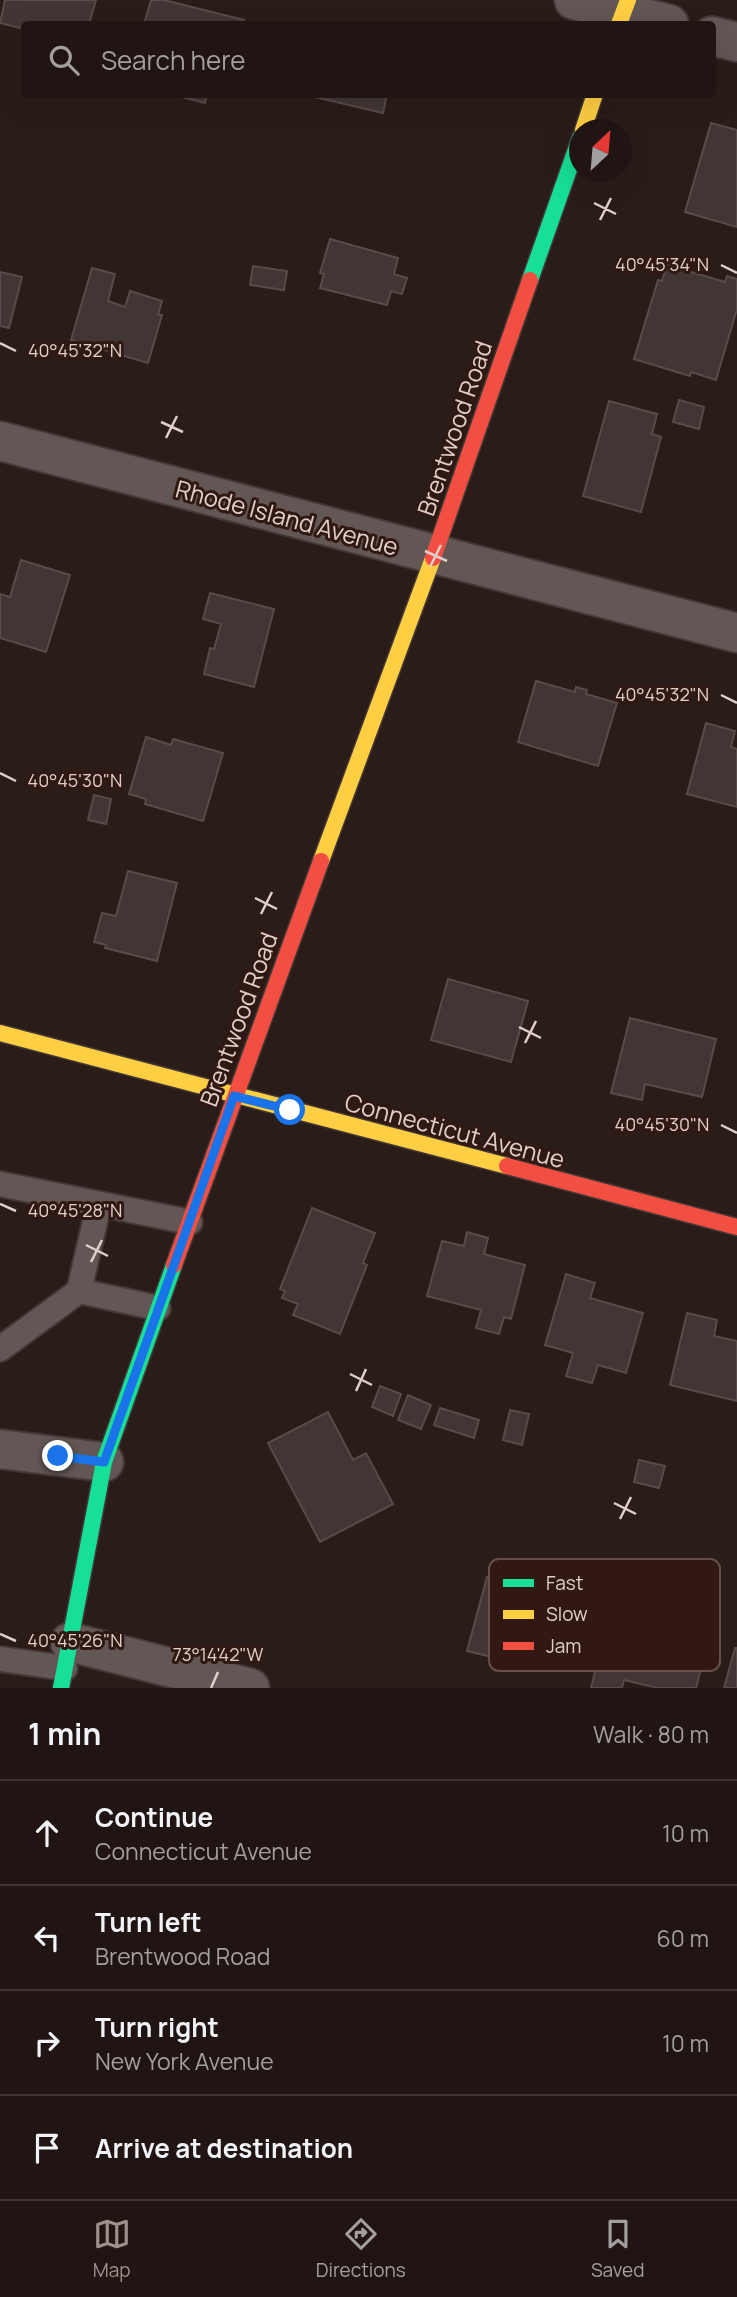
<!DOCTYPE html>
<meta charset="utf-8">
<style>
body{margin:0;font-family:Manrope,sans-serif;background:#2d2221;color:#f1f3f6}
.compass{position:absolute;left:569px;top:119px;width:63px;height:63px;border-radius:50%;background:#201513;box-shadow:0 7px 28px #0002;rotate:26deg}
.stop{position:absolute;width:21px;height:21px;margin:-16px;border:5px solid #1a73e8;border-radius:50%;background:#fff}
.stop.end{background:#1a73e8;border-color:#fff;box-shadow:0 2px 7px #0008}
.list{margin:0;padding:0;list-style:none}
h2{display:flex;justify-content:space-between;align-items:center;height:91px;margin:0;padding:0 28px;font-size:30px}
h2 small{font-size:23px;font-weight:400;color:#a29fa0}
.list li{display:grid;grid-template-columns:46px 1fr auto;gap:21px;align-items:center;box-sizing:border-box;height:105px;padding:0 28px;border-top:2px solid #3d3433}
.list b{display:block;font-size:26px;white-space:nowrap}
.list p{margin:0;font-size:23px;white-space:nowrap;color:#a29fa0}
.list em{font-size:23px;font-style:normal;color:#a29fa0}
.icon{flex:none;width:38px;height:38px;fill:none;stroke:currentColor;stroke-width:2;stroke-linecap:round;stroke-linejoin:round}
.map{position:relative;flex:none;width:737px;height:1688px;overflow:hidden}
.search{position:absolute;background:#201513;box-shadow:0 7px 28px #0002;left:21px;right:21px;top:21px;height:77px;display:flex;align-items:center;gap:18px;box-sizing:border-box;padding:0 24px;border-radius:7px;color:#a29fa0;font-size:26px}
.sheet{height:511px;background:#201513}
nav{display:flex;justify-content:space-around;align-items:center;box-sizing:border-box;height:98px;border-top:2px solid #3d3433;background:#201513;font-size:19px;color:#a29fa0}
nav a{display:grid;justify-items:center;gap:4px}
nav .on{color:#a0908c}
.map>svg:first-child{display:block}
.building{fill:#413633;stroke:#584b48;stroke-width:2}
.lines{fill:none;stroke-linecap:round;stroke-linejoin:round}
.lane-casing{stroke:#433835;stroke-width:28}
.street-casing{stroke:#433835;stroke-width:42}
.fast-casing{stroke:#433835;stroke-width:19}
.slow-casing{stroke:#433835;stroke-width:19}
.jam-casing{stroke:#433835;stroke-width:19}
.lane{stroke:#625754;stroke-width:24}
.street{stroke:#625754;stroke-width:38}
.fast{stroke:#16e098;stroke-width:16}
.slow{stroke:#ffcf43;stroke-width:16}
.jam{stroke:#f24e42;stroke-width:16}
.route{stroke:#1a73e8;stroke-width:9}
.ticks{fill:none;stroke:#e0ceca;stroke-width:2.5}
.labels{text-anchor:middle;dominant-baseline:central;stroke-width:6;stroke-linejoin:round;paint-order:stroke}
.street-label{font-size:24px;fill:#e0ceca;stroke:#311812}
.key{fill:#311812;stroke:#664f49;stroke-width:2}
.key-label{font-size:19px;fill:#e0ceca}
.ticks-label{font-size:18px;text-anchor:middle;fill:#e0ceca;stroke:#311812;stroke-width:6;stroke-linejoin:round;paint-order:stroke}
</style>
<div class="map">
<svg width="737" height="1688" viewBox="0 0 737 1688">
<rect width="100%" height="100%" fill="#2a1c19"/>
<path class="building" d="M 5,0 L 96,0 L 89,24 L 24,24 L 24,29 L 0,23 Z
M 151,0 L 164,0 L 244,20 L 242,24 L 144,24 Z
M 170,94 L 207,94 L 205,103 Z
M 302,94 L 387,94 L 383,113 Z
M 711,123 L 737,130 L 737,227 L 685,212 Z
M 330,239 L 398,258 L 394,274 L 407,278 L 402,294 L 391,291 L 387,305 L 320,288 L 324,274 L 320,273 Z
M 667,265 L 725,282 L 727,276 L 737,279 L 737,309 L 716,380 L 691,372 L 690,376 L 634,359 L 658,280 L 662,281 Z
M 253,266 L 287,271 L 284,290 L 250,285 Z
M 92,268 L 115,274 L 108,301 L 125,307 L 130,291 L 162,301 L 158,315 L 162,315 L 148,363 L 71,340 Z
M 0,272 L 22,277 L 9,328 L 0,326 Z
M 679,400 L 704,407 L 699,429 L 673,422 Z
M 609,401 L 657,414 L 652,434 L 661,437 L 641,512 L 583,496 Z
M 21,560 L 70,575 L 46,652 L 0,638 L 0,594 L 10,597 Z
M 210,593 L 274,609 L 254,687 L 204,674 L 210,648 L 214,649 L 221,624 L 203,619 Z
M 536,681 L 575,692 L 576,687 L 587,690 L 586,694 L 617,703 L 598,766 L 518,742 Z
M 706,723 L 735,731 L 731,747 L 737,749 L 737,807 L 687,794 Z
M 146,737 L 171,745 L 173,739 L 223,753 L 203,821 L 145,804 L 146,799 L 129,794 Z
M 94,795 L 111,799 L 106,824 L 88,820 Z
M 128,871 L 177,883 L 157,961 L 105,948 L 106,945 L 94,942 L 102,913 L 116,916 Z
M 448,979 L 528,1001 L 511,1062 L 431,1040 Z
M 630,1018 L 716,1039 L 702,1097 L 645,1084 L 642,1100 L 611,1093 Z
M 312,1208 L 375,1233 L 363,1263 L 367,1265 L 340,1334 L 293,1315 L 298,1304 L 282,1298 L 285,1291 L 280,1289 Z
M 467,1232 L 488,1238 L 484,1254 L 525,1265 L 511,1319 L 504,1317 L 499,1334 L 476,1328 L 481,1310 L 427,1296 L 442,1241 L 464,1246 Z
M 566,1274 L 595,1283 L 590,1298 L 643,1313 L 626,1373 L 598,1365 L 592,1383 L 566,1376 L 573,1353 L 545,1345 Z
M 687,1313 L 717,1320 L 714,1336 L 737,1341 L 737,1401 L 670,1385 Z
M 380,1386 L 401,1394 L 393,1416 L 372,1407 Z
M 408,1395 L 431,1405 L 421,1429 L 398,1420 Z
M 440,1408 L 479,1420 L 474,1438 L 434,1425 Z
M 510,1410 L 529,1414 L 522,1445 L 503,1440 Z
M 328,1412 L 353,1460 L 366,1453 L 393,1504 L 320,1542 L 268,1443 Z
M 639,1460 L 665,1466 L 659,1488 L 634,1482 Z
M 487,1577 L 570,1603 L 553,1656 L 504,1641 L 500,1659 L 467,1651 Z
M 638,1600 L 680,1609 L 675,1632 L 708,1640 L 696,1688 L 658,1688 L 624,1680 L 622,1688 L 591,1688 L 609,1616 L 633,1622 Z
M 735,1648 L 737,1648 L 737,1688 L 724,1688 Z"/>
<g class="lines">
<defs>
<path id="lane" d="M 0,1184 L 190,1222
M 99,1204 L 79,1291 L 158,1308
M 0,1349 L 79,1291
M 0,1659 L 65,1668"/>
<path id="street" d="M 574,0 L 669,24
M 712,36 L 737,42
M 0,441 L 737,633
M 0,1449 L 104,1462
M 70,1642 L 250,1688"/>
<path id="fast" d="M 530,280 L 580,138
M 61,1688 L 104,1462 L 174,1265"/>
<path id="slow" d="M 619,24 L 628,0
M 583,130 L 595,94
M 321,861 L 433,558
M 0,1033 L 507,1166"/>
<path id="jam" d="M 433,558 L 530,280
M 507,1166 L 737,1227
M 174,1265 L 321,861"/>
</defs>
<use href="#lane" class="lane-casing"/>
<use href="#street" class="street-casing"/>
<use href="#fast" class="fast-casing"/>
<use href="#slow" class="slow-casing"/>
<use href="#jam" class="jam-casing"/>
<use href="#lane" class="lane"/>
<use href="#street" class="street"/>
<use href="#fast" class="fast"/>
<use href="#slow" class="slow"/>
<use href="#jam" class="jam"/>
</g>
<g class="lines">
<path class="route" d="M 58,1456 L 104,1462 L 234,1096 L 290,1110"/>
</g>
<path class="ticks" d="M 594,203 L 616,214M 600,220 L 611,198M 721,265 L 737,273M 0,343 L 16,351M 161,422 L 183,432M 166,438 L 177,416M 425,551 L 447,561M 430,567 L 441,545M 721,695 L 737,703M 0,773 L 16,781M 255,898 L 277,909M 261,914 L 272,892M 519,1027 L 541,1038M 525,1043 L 536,1021M 721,1125 L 737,1133M 0,1204 L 16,1211M 86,1245 L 108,1256M 91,1262 L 102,1240M 350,1374 L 372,1385M 356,1391 L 366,1369M 614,1503 L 636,1514M 620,1519 L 631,1497M 0,1634 L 16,1641M 211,1688 L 218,1672"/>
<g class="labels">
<g class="street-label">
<text transform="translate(454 428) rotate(-71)">Brentwood Road</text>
<text transform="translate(287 517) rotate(15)">Rhode Island Avenue</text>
<text transform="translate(238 1019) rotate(-70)">Brentwood Road</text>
<text transform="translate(455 1130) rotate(15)">Connecticut Avenue</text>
</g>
</g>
<rect x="489" y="1559" width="231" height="112" rx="10" class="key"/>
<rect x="503" y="1579" width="31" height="8" fill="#16e098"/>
<rect x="503" y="1610" width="31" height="9" fill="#ffcf43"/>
<rect x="503" y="1642" width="31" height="8" fill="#f24e42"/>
<g class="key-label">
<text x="546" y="1590">Fast</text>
<text x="546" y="1621">Slow</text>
<text x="546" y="1653">Jam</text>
</g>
<g class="ticks-label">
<text x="662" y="271">40°45'34"N</text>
<text x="75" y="357">40°45'32"N</text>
<text x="662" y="701">40°45'32"N</text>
<text x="75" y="787">40°45'30"N</text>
<text x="662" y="1131">40°45'30"N</text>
<text x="75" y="1217">40°45'28"N</text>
<text x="75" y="1647">40°45'26"N</text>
<text x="218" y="1661">73°14'42"W</text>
</g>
</svg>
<svg class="compass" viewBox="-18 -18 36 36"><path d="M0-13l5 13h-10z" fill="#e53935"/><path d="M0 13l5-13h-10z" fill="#a29fa0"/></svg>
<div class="stop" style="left:290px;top:1110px"></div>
<div class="stop end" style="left:58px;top:1456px"></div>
<div class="search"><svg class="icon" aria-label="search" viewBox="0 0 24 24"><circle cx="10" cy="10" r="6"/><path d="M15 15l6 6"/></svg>Search here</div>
</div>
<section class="sheet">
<h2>1 min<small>Walk · 80 m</small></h2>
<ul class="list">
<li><svg class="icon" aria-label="ahead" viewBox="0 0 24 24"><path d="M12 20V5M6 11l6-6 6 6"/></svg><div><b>Continue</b><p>Connecticut Avenue</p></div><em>10 m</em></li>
<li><svg class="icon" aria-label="left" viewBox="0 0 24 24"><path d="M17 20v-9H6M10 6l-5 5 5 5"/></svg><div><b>Turn left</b><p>Brentwood Road</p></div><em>60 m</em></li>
<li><svg class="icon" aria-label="right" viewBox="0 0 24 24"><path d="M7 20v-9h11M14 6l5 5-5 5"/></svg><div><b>Turn right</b><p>New York Avenue</p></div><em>10 m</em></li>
<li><svg class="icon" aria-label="arrive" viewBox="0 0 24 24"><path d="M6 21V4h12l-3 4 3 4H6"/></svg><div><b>Arrive at destination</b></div></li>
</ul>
</section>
<nav>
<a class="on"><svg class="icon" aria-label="map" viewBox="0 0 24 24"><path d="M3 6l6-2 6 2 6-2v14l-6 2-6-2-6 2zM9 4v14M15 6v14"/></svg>Map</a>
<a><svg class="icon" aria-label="directions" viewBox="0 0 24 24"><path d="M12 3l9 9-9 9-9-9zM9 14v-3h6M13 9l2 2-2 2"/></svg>Directions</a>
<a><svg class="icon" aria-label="saved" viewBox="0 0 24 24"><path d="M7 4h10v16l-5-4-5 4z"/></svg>Saved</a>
</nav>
